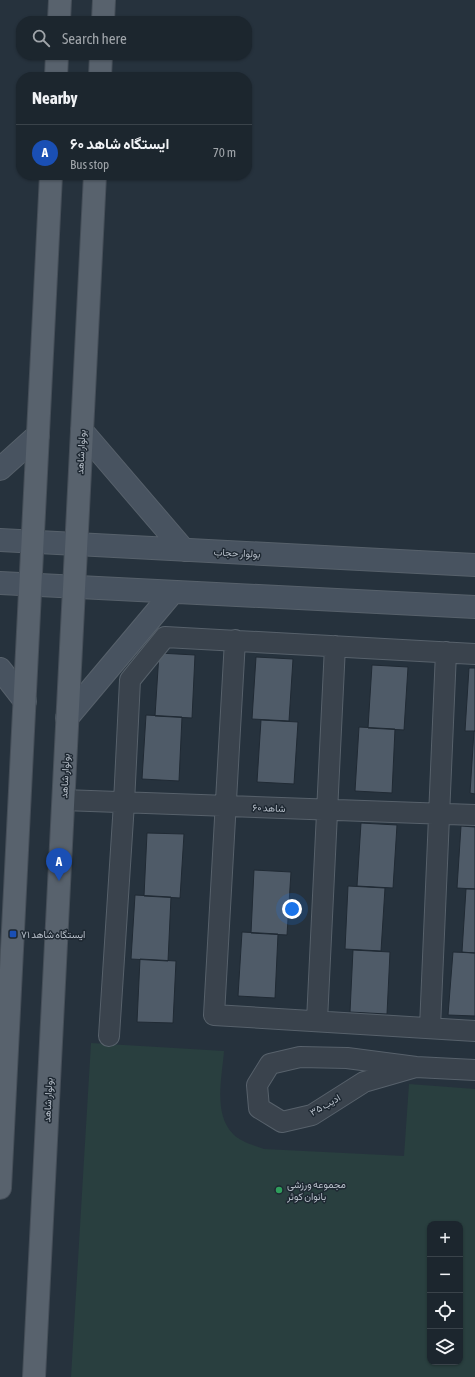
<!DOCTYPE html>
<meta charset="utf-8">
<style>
body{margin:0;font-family:"Asap Condensed",Vazirmatn,sans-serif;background:#252e36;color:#f1f3f6}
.controls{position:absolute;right:12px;bottom:12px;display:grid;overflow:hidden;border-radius:8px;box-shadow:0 1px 3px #0004}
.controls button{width:36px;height:36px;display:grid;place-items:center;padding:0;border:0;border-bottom:1px solid #3a434a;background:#1c262e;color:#f1f3f6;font:20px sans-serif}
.you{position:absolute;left:292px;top:909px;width:14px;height:14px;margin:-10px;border:3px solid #fff;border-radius:50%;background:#1a73e8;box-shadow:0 0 0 6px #1a73e833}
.badge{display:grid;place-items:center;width:26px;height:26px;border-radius:50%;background:#b45309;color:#fff;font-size:13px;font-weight:700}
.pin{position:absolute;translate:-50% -33px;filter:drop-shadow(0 1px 2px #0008)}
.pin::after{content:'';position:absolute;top:21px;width:14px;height:12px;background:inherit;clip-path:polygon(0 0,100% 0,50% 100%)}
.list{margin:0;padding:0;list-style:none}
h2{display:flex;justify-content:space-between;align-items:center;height:52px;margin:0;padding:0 16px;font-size:17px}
h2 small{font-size:13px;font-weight:400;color:#a0a5aa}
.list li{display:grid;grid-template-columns:26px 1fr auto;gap:12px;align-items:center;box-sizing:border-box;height:56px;padding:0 16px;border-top:1px solid #3a434a}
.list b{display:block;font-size:15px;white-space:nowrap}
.list p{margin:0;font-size:13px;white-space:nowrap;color:#a0a5aa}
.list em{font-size:13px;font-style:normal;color:#a0a5aa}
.icon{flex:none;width:22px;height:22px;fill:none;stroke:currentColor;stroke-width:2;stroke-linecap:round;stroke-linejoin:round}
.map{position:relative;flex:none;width:475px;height:1377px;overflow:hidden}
.search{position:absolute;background:#1c262e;box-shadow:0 1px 3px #0004;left:16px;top:16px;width:236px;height:44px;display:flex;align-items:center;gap:10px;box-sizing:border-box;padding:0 14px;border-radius:16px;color:#a0a5aa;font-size:15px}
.panel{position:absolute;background:#1c262e;box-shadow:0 1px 3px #0004;left:16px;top:72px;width:236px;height:108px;border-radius:16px}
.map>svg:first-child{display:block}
.green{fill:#293f3f;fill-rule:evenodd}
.building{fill:#4f5b68;stroke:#202a34}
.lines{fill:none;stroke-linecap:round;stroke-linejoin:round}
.street-casing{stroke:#57616b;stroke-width:22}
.secondary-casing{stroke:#57616b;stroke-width:24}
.primary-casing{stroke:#464f59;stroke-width:24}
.street{stroke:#3a434d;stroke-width:20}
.secondary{stroke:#485360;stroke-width:22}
.primary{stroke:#58626d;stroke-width:22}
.transit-dot{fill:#1a4fb4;stroke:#1e2832;stroke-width:1.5}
.leisure-dot{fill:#2e9e5b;stroke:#1e2832;stroke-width:1.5}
.labels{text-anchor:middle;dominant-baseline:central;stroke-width:3;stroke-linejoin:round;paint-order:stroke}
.street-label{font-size:10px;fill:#b6bec8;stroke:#1e2832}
.poi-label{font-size:10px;fill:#b6bec8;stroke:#1e2832;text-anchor:start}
</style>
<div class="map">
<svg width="475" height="1377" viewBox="0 0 475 1377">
<rect width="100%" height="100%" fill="#26323d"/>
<path class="green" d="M 91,1043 L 224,1051 C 222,1077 213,1113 233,1134 C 241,1142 253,1145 264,1149 L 404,1156 L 409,1084 L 475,1089 L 475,1377 L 71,1377 ZM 430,1224 L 460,1224 L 460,1362 L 430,1362 Z"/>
<path class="building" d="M 159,653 L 195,655 L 192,718 L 155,716 Z
M 256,657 L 293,659 L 289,721 L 252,719 Z
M 372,665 L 408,667 L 404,730 L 368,728 Z
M 469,668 L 475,668 L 475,731 L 465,731 Z
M 146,715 L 182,717 L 179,781 L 142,779 Z
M 261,720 L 298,722 L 294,784 L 257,782 Z
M 359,727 L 395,729 L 392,793 L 355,791 Z
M 474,731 L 475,731 L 475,794 L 470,793 Z
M 361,823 L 397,825 L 393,888 L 357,886 Z
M 461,826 L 475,827 L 475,889 L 457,888 Z
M 147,833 L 184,834 L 180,898 L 144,896 Z
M 254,870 L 291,872 L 287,935 L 251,933 Z
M 348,886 L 385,888 L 381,951 L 345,949 Z
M 466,889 L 475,889 L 475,953 L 462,952 Z
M 135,895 L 171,897 L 168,961 L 131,959 Z
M 242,932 L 278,934 L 275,998 L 238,996 Z
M 353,950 L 390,952 L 387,1014 L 350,1012 Z
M 453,952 L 475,953 L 475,1016 L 448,1015 Z
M 140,959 L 176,961 L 173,1023 L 137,1022 Z"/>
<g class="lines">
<defs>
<path id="street" d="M 235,640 L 214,1015 L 475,1031
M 63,800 L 475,815
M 317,1021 L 335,646
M 430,1028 L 446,652
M 109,1036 L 124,803 L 130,680 L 165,637 L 475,654
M 416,1067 L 364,1082 L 312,1115 L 282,1122 L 259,1108 L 257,1085 L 270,1064 L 300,1057 L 347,1058 L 416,1067 L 475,1070"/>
<path id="secondary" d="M 82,431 L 184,550
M 0,469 L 38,435
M 0,540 L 475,565
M 0,583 L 475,607
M 0,669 L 25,701
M 67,718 L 173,592"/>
<path id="primary" d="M 59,21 L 60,0
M 103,21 L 104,0
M 56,77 L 57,55
M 100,77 L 101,55
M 0,1188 L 51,175
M 34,1377 L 95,175"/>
</defs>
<use href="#street" class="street-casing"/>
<use href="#secondary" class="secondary-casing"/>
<use href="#primary" class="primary-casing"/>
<use href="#street" class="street"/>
<use href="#secondary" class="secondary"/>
<use href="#primary" class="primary"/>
</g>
<rect class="transit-dot" x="9" y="930" width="8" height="8" rx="2"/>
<circle class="leisure-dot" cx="279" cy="1190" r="4"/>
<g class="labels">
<g class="street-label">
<text transform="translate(81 452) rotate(-87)">بولوار شاهد</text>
<text transform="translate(237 553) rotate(3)">بولوار حجاب</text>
<text transform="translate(65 776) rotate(-87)">بولوار شاهد</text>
<text transform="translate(269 808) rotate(2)">شاهد ۶۰</text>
<text transform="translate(48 1100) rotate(-87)">بولوار شاهد</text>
<text transform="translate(325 1105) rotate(-30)">ادیب ۳۵</text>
</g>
<g class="poi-label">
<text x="21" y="934">ایستگاه شاهد ۷۱</text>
<text x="287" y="1184">مجموعه ورزشی<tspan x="287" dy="12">بانوان کوثر</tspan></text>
</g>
</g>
</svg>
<div class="controls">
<button>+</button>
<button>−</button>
<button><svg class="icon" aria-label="locate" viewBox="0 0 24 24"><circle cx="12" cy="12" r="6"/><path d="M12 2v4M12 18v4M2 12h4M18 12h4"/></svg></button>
<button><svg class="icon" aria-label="layers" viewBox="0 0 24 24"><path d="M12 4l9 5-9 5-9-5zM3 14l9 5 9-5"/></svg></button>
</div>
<div class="you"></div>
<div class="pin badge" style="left:59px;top:881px;background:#1a4fb4">A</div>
<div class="search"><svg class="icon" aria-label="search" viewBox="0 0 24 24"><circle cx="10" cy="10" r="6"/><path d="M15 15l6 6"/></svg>Search here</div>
<section class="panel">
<h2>Nearby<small></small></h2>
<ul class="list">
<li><span class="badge" style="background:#1a4fb4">A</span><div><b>ایستگاه شاهد ۶۰</b><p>Bus stop</p></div><em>70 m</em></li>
</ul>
</section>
</div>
